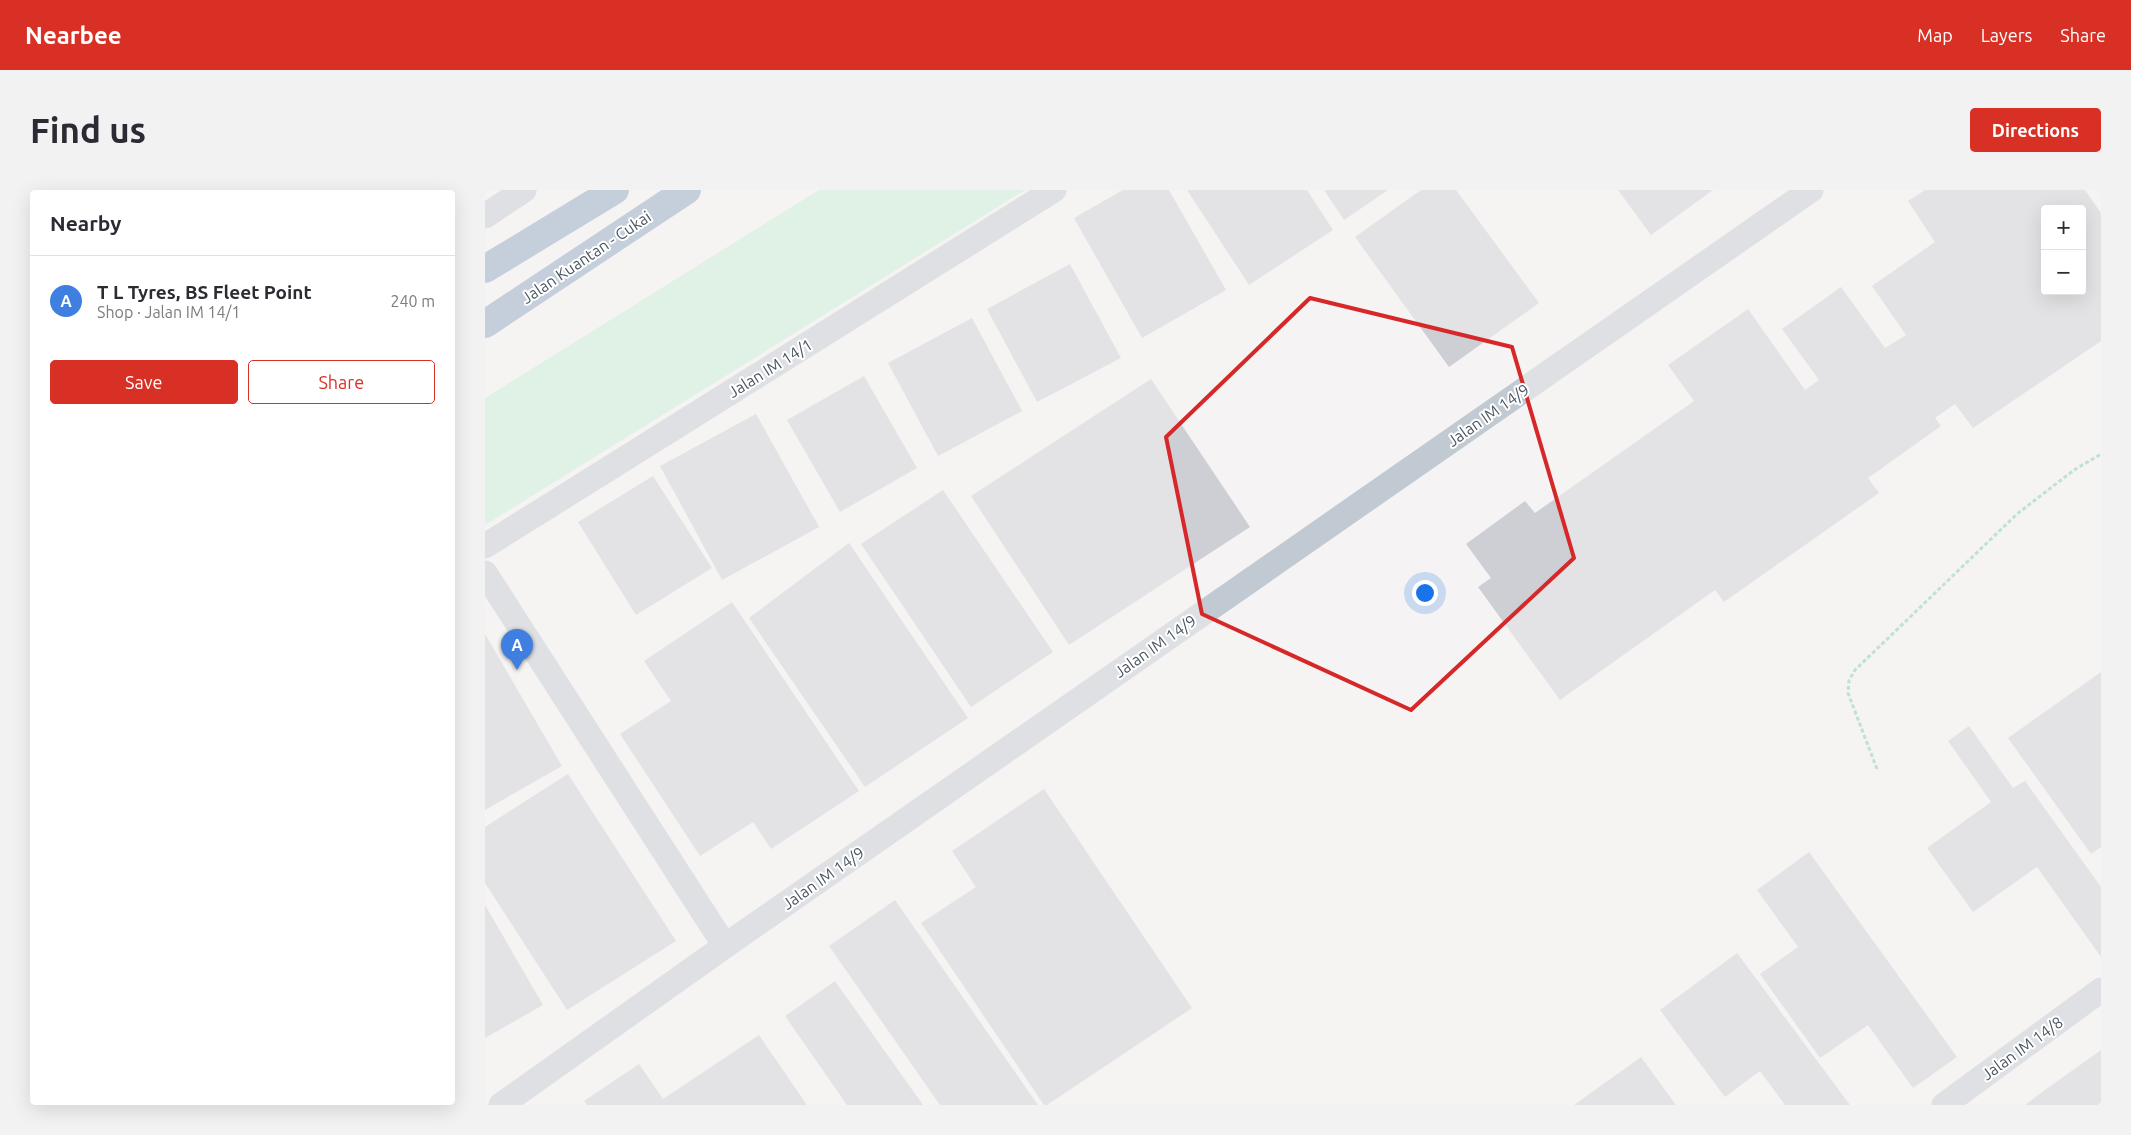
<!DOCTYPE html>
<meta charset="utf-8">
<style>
body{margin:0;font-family:Ubuntu,sans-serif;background:#f2f2f3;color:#2b2b33}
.controls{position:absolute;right:15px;top:15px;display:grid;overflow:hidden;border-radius:5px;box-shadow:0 5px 20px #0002}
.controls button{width:45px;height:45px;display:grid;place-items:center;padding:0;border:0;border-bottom:1px solid #e1e1e2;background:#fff;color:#2b2b33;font:25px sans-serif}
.you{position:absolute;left:939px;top:402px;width:18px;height:18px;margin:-12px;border:4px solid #fff;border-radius:50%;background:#1a73e8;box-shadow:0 0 0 8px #1a73e833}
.badge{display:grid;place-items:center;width:32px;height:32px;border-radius:50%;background:#d93025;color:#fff;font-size:16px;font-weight:700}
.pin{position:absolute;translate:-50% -41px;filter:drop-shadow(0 1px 2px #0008)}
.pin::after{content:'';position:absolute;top:26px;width:18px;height:15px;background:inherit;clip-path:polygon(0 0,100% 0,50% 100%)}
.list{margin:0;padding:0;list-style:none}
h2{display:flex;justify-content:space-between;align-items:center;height:65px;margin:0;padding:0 20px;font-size:21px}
h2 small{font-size:16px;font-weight:400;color:#7c7c81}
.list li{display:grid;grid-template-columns:32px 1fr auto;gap:15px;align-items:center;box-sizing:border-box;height:90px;padding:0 20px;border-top:1px solid #e1e1e2}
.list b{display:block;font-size:19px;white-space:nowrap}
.list p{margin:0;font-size:16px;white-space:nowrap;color:#7c7c81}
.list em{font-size:16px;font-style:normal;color:#7c7c81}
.actions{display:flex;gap:10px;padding:15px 20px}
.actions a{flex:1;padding:11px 0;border:1px solid #d93025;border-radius:5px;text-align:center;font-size:18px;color:#d93025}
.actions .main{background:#d93025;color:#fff}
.map{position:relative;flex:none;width:1616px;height:915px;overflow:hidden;border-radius:5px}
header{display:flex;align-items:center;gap:30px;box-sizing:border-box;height:70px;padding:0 25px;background:#d93025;color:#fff}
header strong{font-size:24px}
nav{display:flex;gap:28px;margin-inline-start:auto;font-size:18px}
.intro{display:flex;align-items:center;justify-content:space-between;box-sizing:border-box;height:120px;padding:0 30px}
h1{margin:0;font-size:35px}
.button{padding:12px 22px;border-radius:5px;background:#d93025;color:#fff;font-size:18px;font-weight:700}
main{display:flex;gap:30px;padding:0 30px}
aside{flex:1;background:#fff;border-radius:5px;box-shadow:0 5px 20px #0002}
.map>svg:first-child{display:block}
.green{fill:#c3f1d5}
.building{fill:#cdcfd5;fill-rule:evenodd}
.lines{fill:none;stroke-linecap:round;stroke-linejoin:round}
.path{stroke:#7ad0a6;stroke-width:3;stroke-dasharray:4 2.5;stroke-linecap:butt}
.minor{stroke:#c1cad2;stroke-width:25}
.highway{stroke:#8ba5c1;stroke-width:28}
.marked{fill:none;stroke:#d62828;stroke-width:4;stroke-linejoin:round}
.labels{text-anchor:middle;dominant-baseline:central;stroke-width:4;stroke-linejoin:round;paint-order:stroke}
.street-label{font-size:16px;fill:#4a5661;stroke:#fff}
</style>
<header>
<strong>Nearbee</strong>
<nav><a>Map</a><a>Layers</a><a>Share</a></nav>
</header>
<div class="intro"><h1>Find us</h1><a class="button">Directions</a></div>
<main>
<aside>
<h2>Nearby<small></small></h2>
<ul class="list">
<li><span class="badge" style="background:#3f7fe0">A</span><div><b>T L Tyres, BS Fleet Point</b><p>Shop · Jalan IM 14/1</p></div><em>240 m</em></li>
</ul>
<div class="actions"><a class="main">Save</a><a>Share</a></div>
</aside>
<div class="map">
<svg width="1616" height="915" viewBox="0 0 1616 915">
<rect width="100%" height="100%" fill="#f5f3f3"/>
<path class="green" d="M 334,0 L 540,0 L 0,335 L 0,208 Z"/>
<path class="building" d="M 638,0 L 684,0 L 741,100 L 657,148 L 589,28 Z
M 702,0 L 822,0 L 848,40 L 764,95 Z
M 839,0 L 903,0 L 859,30 Z
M 936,0 L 971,0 L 1054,113 L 964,177 L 870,47 Z
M 1133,0 L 1228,0 L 1166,45 Z
M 1440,0 L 1600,0 L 1616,23 L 1616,151 L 1488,238 L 1470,214 L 1450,228 L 1456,236 L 1383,288 L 1394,303 L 1239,412 L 1230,400 L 1075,510 L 993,397 L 1006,388 L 981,354 L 1040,311 L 1050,323 L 1209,211 L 1183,175 L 1263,119 L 1320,200 L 1334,190 L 1297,139 L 1356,97 L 1400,158 L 1421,145 L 1387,96 L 1450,52 L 1423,11 ZM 1560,19 L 1597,19 L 1597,101 L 1560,101 Z
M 585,74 L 636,168 L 552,212 L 502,119 Z
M 487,128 L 537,221 L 453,266 L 403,173 Z
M 379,186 L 432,278 L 355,322 L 302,230 Z
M 666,189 L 765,337 L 584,455 L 486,306 Z
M 271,224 L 334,337 L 237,390 L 175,276 Z
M 168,286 L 227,378 L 151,425 L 93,332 Z
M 458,300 L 568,462 L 486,517 L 376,354 Z
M 364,353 L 483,528 L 380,597 L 264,428 Z
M 247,412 L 374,601 L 286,659 L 268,632 L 215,666 L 135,544 L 186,511 L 159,471 Z
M 0,444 L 77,576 L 0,620 Z
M 1616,482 L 1616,657 L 1606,664 L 1523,548 Z
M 1484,536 L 1528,598 L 1540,591 L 1616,697 L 1616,767 L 1552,677 L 1488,722 L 1442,658 L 1506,612 L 1463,551 Z
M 83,584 L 191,751 L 82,820 L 0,693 L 0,637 Z
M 559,599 L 707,818 L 562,915 L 559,915 L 436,733 L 491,697 L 467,661 Z
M 1324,662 L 1472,867 L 1428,898 L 1383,835 L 1335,868 L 1275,784 L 1313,757 L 1272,700 Z
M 410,710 L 553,915 L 455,915 L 344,756 Z
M 0,715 L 58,815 L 0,848 Z
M 1252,763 L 1365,915 L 1300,915 L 1275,881 L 1240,907 L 1175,820 Z
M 350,791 L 438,915 L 362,915 L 300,826 Z
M 274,845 L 322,915 L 102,915 L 99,911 L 154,874 L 178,909 Z
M 1616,860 L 1616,915 L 1540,915 L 1560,900 Z
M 1156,867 L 1191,915 L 1089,915 Z"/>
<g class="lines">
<path class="path" d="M 1392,579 L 1363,503 L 1364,490 L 1370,480 L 1532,324 L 1589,280 L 1616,264"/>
<path class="minor" d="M 0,26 L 39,0
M 0,356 L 569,0
M 0,383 L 240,756
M 16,915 L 240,756 L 1326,0
M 1459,915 L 1616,800"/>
<path class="highway" d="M 0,79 L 130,0
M 0,134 L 202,0"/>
</g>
<path d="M0 0H1616V915H0ZM 825,108 L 1027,157 L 1089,368 L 926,520 L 717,424 L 681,247 Z" fill="#f5f3f3" fill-opacity=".55" fill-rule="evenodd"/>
<path class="marked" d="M 825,108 L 1027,157 L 1089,368 L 926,520 L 717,424 L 681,247 Z"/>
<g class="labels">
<g class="street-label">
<text transform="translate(101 67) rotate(-34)">Jalan Kuantan - Cukai</text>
<text transform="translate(285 178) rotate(-32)">Jalan IM 14/1</text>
<text transform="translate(1003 225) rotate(-35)">Jalan IM 14/9</text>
<text transform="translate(670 456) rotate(-35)">Jalan IM 14/9</text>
<text transform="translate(338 688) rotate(-35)">Jalan IM 14/9</text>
<text transform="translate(1537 858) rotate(-36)">Jalan IM 14/8</text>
</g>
</g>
</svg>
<div class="controls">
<button>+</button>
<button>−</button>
</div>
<div class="you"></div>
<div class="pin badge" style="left:32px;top:480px;background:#3f7fe0">A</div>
</div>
</main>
